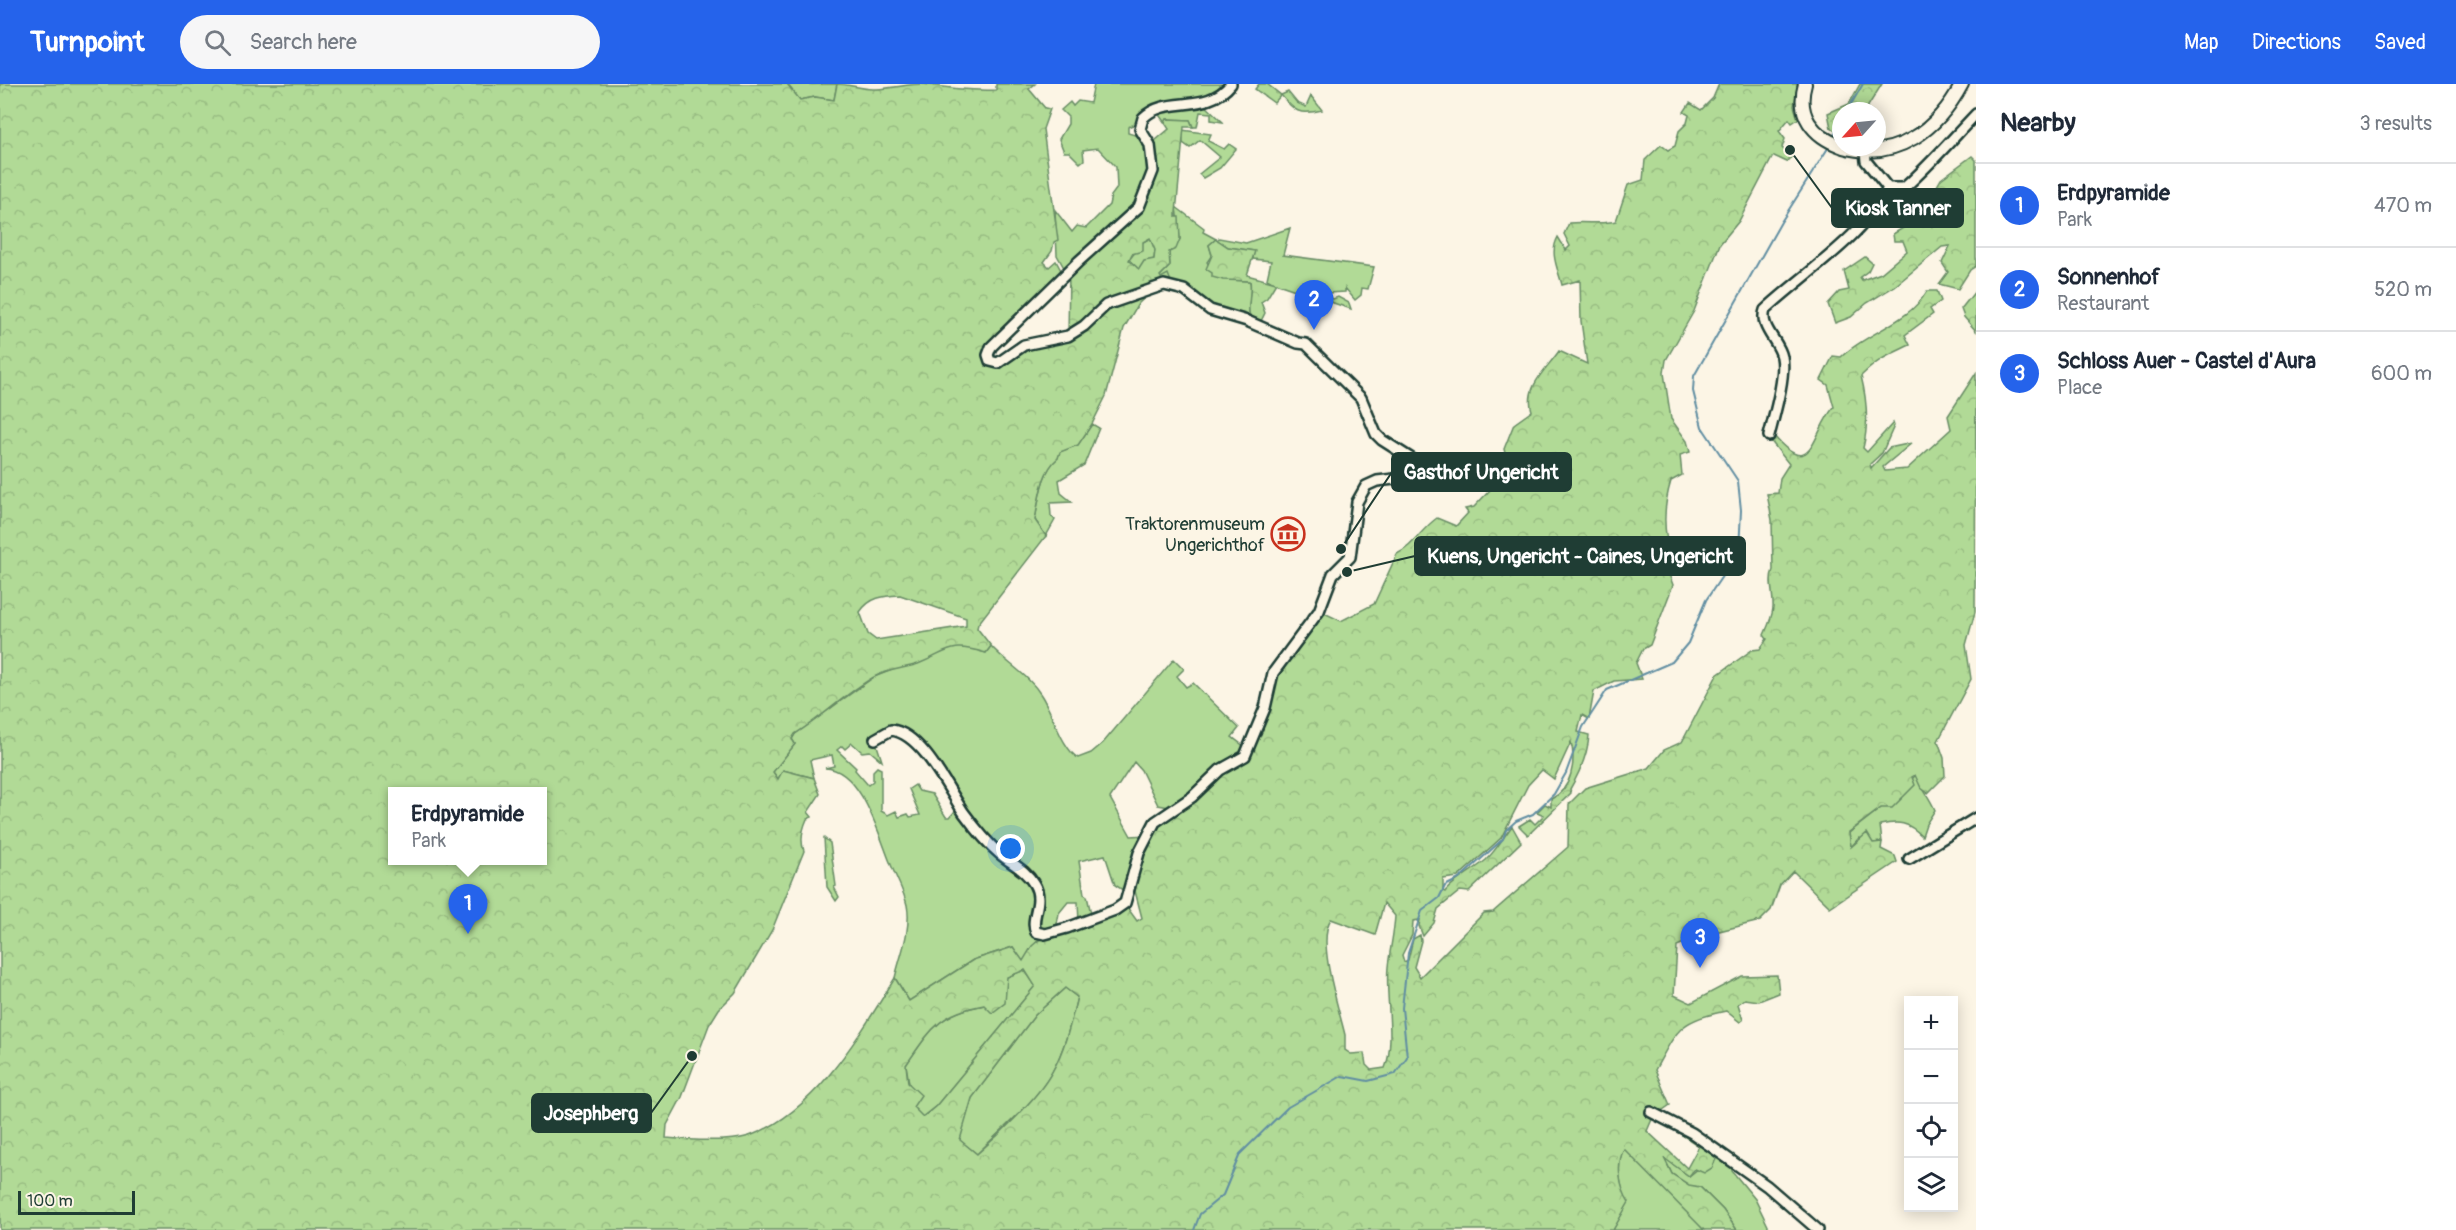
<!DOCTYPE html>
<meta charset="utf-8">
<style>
body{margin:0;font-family:Pangolin,sans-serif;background:#f6f6f7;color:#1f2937}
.controls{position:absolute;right:18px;bottom:18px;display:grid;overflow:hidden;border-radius:0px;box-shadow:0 3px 15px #0003}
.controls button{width:54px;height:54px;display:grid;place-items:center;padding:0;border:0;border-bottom:2px solid #e0e1e3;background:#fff;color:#1f2937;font:30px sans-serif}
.compass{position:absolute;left:1832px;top:18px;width:54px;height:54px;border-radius:50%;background:#fff;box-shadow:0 3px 15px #0003;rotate:243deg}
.scale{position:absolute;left:18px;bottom:15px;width:117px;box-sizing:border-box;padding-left:6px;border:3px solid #1f3d34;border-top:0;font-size:16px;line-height:21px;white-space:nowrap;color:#1f3d34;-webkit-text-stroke:4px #fcf5e5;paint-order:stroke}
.you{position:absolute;left:1011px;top:765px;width:21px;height:21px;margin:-15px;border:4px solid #fff;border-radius:50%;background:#1a73e8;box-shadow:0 0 0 9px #1a73e833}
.badge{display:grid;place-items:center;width:39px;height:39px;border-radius:50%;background:#2563eb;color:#fff;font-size:20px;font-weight:700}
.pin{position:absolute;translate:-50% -50px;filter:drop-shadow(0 2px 3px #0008)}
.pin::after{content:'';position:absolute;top:32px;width:21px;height:18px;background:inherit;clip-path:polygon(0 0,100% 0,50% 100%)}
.popup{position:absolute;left:388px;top:703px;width:159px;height:78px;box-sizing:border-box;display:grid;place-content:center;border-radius:0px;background:#fff;filter:drop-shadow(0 2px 4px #0005);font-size:20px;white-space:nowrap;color:#747a83}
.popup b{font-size:22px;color:#1f2937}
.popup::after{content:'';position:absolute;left:50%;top:100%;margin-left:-12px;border:12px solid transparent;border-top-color:#fff}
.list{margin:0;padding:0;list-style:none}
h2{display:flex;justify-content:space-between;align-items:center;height:78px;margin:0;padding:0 24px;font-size:26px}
h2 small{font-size:20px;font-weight:400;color:#747a83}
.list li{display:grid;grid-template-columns:39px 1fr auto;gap:18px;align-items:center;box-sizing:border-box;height:84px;padding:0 24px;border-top:2px solid #e0e1e3}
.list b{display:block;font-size:22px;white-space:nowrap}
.list p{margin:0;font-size:20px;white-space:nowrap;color:#747a83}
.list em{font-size:20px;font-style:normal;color:#747a83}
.icon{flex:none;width:33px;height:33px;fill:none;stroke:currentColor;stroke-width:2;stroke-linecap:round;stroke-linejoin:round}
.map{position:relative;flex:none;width:1976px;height:1146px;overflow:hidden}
header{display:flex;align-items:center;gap:36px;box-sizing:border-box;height:84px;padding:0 30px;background:#2563eb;color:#fff}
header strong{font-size:28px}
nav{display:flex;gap:33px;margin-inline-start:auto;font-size:21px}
.search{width:420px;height:54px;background:#f6f6f7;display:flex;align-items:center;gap:15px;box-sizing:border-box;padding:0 21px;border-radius:33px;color:#747a83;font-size:22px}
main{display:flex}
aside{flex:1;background:#fff}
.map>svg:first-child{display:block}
.grass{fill:#b1da96;stroke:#688c65;stroke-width:1.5;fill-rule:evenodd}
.forest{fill:url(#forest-crowns);stroke:#688c65;stroke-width:1.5;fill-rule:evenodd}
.cemetery{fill:url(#cemetery-stones);stroke:#688c65;stroke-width:1.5}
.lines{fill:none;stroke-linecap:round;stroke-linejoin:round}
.stream{stroke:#618ea2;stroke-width:2}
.minor-casing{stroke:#1f3d34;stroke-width:14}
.major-casing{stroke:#1f3d34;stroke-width:16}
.minor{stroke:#fcf5e5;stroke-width:9}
.major{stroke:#fcf5e5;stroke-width:12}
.labels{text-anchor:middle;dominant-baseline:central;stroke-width:4.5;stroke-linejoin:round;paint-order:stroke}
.poi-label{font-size:18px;fill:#1f3d34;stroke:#fcf5e5;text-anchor:end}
.leader{fill:none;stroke:#1f3d34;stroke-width:2}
.callout-dot{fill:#1f3d34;stroke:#fcf5e5;stroke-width:2}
.callout{fill:#1f3d34;stroke:#1f3d34;stroke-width:2}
.callout-label{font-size:20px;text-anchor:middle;font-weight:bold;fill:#fff}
</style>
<header>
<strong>Turnpoint</strong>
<div class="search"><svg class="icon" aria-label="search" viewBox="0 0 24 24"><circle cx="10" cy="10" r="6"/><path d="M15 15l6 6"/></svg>Search here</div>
<nav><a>Map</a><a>Directions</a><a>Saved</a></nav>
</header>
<main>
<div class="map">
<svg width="1976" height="1146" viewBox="0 0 1976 1146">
<defs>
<pattern id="forest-crowns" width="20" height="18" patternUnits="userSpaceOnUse" patternTransform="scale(1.5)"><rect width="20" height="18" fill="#b1da96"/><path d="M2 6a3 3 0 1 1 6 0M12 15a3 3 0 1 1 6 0" fill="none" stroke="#98bc82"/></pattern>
<pattern id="cemetery-stones" width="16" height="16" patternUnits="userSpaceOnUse" patternTransform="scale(1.5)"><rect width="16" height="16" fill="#b1da96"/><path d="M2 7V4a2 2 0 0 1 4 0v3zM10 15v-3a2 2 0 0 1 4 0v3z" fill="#98bc82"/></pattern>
</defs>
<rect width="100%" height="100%" fill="#fcf5e5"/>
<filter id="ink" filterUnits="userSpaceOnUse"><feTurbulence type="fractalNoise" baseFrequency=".0167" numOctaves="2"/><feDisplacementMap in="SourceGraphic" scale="12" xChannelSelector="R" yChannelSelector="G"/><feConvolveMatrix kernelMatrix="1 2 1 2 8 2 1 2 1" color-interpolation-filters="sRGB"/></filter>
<g filter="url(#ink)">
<path class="grass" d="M 837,0 L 834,16 L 815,13 L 800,16 L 787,1 Z
M 1094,0 L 1221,0 L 1224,8 L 1204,20 L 1223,38 L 1211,36 L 1211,29 L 1200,28 L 1197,43 L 1193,43 L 1190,36 L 1167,35 L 1165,39 L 1155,25 L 1140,38 L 1128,43 L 1128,49 L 1145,54 L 1153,74 L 1139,123 L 1067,189 L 1057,171 L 1055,126 L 1072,148 L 1077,142 L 1086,144 L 1109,121 L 1111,112 L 1117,104 L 1116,83 L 1098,64 L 1083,66 L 1084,76 L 1080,79 L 1069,68 L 1064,68 L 1059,55 L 1068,40 L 1068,33 L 1061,26 L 1070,18 L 1073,22 L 1078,17 L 1090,19 Z
M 1288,8 L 1297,19 L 1306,23 L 1311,12 L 1322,26 C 1299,32 1294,27 1281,11 Z
M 1182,46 L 1211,50 L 1208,57 L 1224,65 L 1229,60 L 1236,65 L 1220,84 L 1203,94 L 1199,90 L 1220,73 L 1200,56 L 1190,64 L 1183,59 Z
M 1176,123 L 1204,144 L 1203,148 L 1216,155 L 1209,161 L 1212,171 L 1207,178 C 1217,198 1230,196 1250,197 C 1253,211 1245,226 1252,239 L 1217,229 L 1161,194 L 1160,192 L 1170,182 L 1169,168 L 1180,155 Z
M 1290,144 L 1283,171 L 1374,183 L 1368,205 L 1362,204 L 1361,211 L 1355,216 L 1345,204 L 1345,208 L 1328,209 L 1318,201 L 1304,202 L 1333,215 L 1338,213 L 1349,219 L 1351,225 L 1272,198 L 1267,195 L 1271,177 L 1253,175 L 1254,167 L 1228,163 L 1217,156 L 1219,154 L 1246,159 Z
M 1150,154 L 1155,166 L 1154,175 L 1138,185 L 1129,176 L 1143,158 Z
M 1092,340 L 1099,344 L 1084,381 L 1059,396 L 1061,409 L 1072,418 L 1050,419 L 1051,432 L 1055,436 L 1046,452 L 1035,436 C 1039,415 1041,388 1058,374 L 1059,368 L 1078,361 Z
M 962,562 L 986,569 L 991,562 C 1006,579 1029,591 1041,611 C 1052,627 1062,665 1078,674 L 1091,669 L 1103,659 L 1174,575 L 1184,585 L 1177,592 L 1186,603 L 1193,599 L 1239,644 L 1232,653 L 1245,663 L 1240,670 L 1215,685 L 1195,706 L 1169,723 L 1158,721 L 1141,686 L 1134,678 L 1110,714 L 1131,752 L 1145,751 L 1126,808 L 1115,801 L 1105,771 L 1079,777 L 1084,810 L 1087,812 L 1092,834 L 1079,838 L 1078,818 L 1068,818 L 1059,829 L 1056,845 L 1042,850 L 1023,878 L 1013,863 L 973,876 L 909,917 L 895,894 C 900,872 912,844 907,821 C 904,807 895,792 890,778 C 879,751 861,685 825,684 L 834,682 L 832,671 L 810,676 L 814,694 L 783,686 L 778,695 L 773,688 L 795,660 L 792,655 L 795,650 L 874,593 L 902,582 L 914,581 L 949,564 ZM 902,648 L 954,714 L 952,720 L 955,727 L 950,733 L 946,733 L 932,710 L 919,707 L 915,701 L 909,705 L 920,731 L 910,733 L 908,730 L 899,733 L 896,727 L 888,731 L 881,727 L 881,685 L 877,683 L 873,687 L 873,697 L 868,701 L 855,686 L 856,684 L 837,666 L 842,662 L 845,665 L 852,659 L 862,668 L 870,667 L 882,677 L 875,655 Z
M 1916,691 C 1921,704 1929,712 1935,726 L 1926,740 L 1922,752 C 1908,738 1899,737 1880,741 L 1882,758 L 1873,759 L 1859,754 L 1851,763 L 1849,749 L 1881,724 Z
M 824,754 L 830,759 L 836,802 L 834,803 L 839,813 L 836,817 L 827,803 Z
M 1024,886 L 1036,901 L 936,1022 L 922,1033 L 913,1023 L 906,981 C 931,945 939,929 985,921 L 1007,893 Z
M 1065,904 L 1077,913 C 1071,938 1065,965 1052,988 C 1036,1017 1001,1046 977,1070 L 959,1056 L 972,1014 L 1035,931 Z
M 1624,1064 L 1694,1134 L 1704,1146 L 1613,1146 L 1628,1118 C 1619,1103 1616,1080 1624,1064 Z
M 1719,1068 L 1732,1077 L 1732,1087 L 1755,1115 L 1770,1146 L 1737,1146 L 1723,1126 L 1700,1103 L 1689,1102 L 1672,1090 L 1664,1073 L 1689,1092 Z"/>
<path class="forest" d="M 0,0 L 787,0 L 800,16 L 815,13 L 834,16 L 837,0 C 849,0 861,5 873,5 C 888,5 909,0 923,0 C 947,4 972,7 996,6 L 996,0 L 1035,0 L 1029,5 L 1045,24 L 1050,25 L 1043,45 L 1058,156 L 1054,158 L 1052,167 L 1044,178 L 1049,183 L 1056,177 L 1064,192 L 991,263 L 993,279 L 1024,261 L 1068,252 L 1069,187 L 1129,135 L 1153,87 L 1150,61 L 1169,45 L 1165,39 L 1167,35 L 1190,36 L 1193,43 L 1184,43 L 1176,129 L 1176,133 L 1179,133 L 1180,155 L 1176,165 L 1169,168 L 1170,182 L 1160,192 L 1161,194 L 1168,190 L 1173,203 L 1155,204 L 1138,220 L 1124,244 L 1106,312 L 1092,340 L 1078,361 L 1060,368 L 1058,374 C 1041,388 1039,415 1035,436 L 1046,452 L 978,540 L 977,544 L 991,562 L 986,569 C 947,558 951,567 918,580 C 903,585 888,585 874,593 C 846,609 823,633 795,650 L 792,655 L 795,660 L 773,688 L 778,695 L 783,686 L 814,694 L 820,710 L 808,728 L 812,733 L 807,735 C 803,744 800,757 804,767 L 772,846 L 735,909 L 719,925 L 709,941 L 682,1013 L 667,1041 L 666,1054 C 688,1056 732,1059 752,1051 C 817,1026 860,950 895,894 L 909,917 L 973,876 L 1013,863 L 1023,877 L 1032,862 L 1039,856 L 1120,828 L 1127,823 L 1137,837 L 1142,834 L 1135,807 L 1141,773 L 1154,744 L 1212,693 L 1244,676 L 1270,600 L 1320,527 L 1341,537 L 1374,520 L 1397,470 C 1414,462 1421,445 1437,434 L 1456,442 L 1468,429 L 1465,425 L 1474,423 L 1491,405 L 1491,399 L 1504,391 L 1507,377 L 1504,365 L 1514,340 L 1532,327 C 1524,302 1547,285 1559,267 L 1587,280 L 1581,237 L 1580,196 L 1562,201 C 1558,185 1549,169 1558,153 L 1566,166 L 1570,162 L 1564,150 L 1569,139 C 1585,137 1601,141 1616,137 L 1628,101 L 1643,96 L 1645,76 L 1661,61 L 1668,66 L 1675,62 L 1679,47 L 1687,39 L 1689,31 L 1684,28 L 1690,19 L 1701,26 L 1713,14 L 1719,0 L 1798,0 L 1794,22 L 1798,35 L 1792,39 L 1789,35 L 1779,47 L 1785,55 L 1782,64 L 1792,73 L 1787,78 L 1774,72 L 1772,74 L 1739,137 L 1720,160 L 1694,227 L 1666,276 L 1664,289 L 1671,335 L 1687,357 L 1690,368 L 1680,371 L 1682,391 L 1671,397 C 1663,423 1662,448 1672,474 L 1663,474 L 1673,501 L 1650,561 L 1643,565 L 1636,579 L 1642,595 L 1614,597 L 1594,607 L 1589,635 L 1582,631 L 1578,648 L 1589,651 C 1588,671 1580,688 1570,705 L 1571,709 L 1528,751 L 1519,742 L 1530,735 L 1535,740 L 1544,731 L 1537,728 L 1545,720 L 1551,723 L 1551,715 C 1572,705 1576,678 1571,658 L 1554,695 L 1542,686 L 1528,701 L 1501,754 L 1458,793 L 1443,795 L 1443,807 L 1445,808 C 1450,799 1476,785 1486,776 C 1497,765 1503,754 1512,742 L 1521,758 L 1469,808 L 1460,807 L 1438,825 L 1434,839 L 1423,852 L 1419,842 L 1420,836 L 1413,837 L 1412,851 L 1402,871 L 1404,878 L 1408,876 L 1413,855 L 1420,851 L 1421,857 L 1414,883 L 1420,893 L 1484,829 L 1493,828 L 1568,763 L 1569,720 L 1585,704 L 1649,684 L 1664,666 L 1682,658 L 1717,591 L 1752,566 L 1760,565 L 1767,555 L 1764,551 C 1768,542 1772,534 1773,524 C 1774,511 1768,497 1773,486 L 1772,436 L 1767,410 L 1778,409 L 1780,394 L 1789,380 L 1770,356 L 1774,352 C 1813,398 1812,348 1834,323 L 1828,301 L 1821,296 L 1833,272 L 1841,273 C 1867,248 1909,239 1927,207 L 1937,207 L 1941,217 L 1930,225 L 1933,230 L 1905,251 L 1910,261 C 1887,272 1880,274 1861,292 C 1867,316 1869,340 1863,364 L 1867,368 L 1893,339 L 1894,342 L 1882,369 L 1870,380 L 1871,384 L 1889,364 L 1912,359 L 1883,383 L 1885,387 L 1907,385 L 1951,345 L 1948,332 L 1976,289 L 1975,528 L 1966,561 L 1971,595 L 1938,657 L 1944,674 L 1945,692 L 1928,709 L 1921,704 L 1915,691 L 1912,693 L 1915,701 L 1892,724 L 1881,724 L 1849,748 L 1851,763 L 1867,749 L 1873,759 L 1882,758 L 1881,765 L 1895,772 L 1897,778 L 1830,823 L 1793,787 L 1780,801 L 1771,826 L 1760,837 L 1703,851 L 1677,862 L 1674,911 L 1691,919 L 1742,892 L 1777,891 L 1779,909 L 1759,917 L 1745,915 L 1738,920 L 1743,936 L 1740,938 L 1726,927 C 1679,936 1677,946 1655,986 L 1670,1021 L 1653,1033 L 1647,1047 L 1687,1084 L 1699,1062 L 1679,1049 L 1681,1044 L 1719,1068 L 1712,1084 L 1704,1089 L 1695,1085 L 1689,1092 L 1664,1074 L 1672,1090 L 1689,1101 L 1700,1103 L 1723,1126 L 1737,1146 L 1704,1146 L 1624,1065 C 1616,1080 1619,1103 1629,1118 L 1613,1146 L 0,1146 ZM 1150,154 L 1155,166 L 1154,175 L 1144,177 L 1139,185 L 1129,176 L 1132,170 L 1143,167 L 1143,158 ZM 900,511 L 966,534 L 966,542 L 876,556 L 868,550 L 860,528 C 870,513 883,512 900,511 ZM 393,708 L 543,708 L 543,776 L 393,776 ZM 1384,819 L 1395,832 C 1394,849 1390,865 1388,883 C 1385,913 1396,958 1385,984 L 1371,986 L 1366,981 L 1364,969 L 1351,970 L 1345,966 L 1345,951 C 1339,925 1316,856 1331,835 L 1375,851 ZM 1025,886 L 1035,902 L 936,1022 L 923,1033 L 913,1023 L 921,1011 L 908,999 L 906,981 C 931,945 939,929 984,921 L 992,929 L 1005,919 L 1007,893 ZM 1065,904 L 1077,913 C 1071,938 1065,965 1052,988 C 1038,1014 999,1051 977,1070 L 960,1056 L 972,1014 L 1035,931 Z
M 1860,0 L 1882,0 L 1865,27 L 1841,27 L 1841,51 L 1831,44 L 1828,29 L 1849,20 Z
M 1972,72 L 1976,76 L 1976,182 L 1970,186 L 1958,205 L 1939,200 L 1948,188 L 1942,179 L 1950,162 L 1942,163 L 1895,202 L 1867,219 L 1851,233 L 1835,239 L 1828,220 L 1839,208 L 1849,206 L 1844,187 L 1865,173 L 1872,179 L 1868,187 L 1860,193 L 1862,196 L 1881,189 L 1907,167 L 1903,157 L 1894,157 L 1893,150 L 1910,140 L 1907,133 L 1929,116 L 1941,95 Z
M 1216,155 L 1228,163 L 1255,167 L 1247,191 L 1276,199 L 1267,214 L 1261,218 L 1265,229 L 1259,241 C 1241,234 1253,212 1250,197 L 1223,196 L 1212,193 L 1212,189 L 1206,185 L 1212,171 L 1209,161 Z
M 1976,206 L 1976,247 L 1964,233 L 1961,225 Z"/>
<path class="cemetery" d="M 1259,0 L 1267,0 L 1281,11 L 1274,19 L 1255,5 Z"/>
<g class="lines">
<path class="stream" d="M 1847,27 L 1863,0
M 1833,53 L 1841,39
M 1194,1146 L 1200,1130 L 1223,1111 L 1240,1070 L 1288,1023 L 1342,992 L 1368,997 L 1395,990 L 1407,973 L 1402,924 L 1408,869 L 1422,827 L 1439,814 L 1445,802 L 1459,795 L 1503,755 L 1506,746 L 1516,737 L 1533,730 L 1554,710 L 1566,689 L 1583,643 L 1607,606 L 1672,578 L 1688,559 L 1706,516 L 1739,467 L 1741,426 L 1738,397 L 1702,343 L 1693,307 L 1694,292 L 1781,138 L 1830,61"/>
<defs>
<path id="minor" d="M 1865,66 L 1866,77 L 1888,104
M 1888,104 L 1904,104 C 1930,81 1952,55 1976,30
M 1769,352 C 1774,332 1786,292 1782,273 C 1779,257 1759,243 1765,226 C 1801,192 1867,150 1888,104
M 875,655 L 891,646 C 922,649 948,705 964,729 C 975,744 986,758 1000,770 C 1012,780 1026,786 1034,800 C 1045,818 1029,834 1036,848 L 1045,850 L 1067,844 L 1115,826 L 1125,819 L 1139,769 L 1155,738 L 1192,713 L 1220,686 L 1245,672 L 1265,624 L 1273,589 L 1319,527 L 1333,490 L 1350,473 L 1357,418 L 1366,402 L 1377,397 L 1403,394 L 1418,383 L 1415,377 L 1382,356 L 1376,350 L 1361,314 L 1306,260 L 1298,259 L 1247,237 L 1210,226 L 1184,206 L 1164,201 L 1106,221 L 1084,242 L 1068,252 L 1024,261 L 998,279 L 990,277 L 988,271 L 991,263 L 1079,177 L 1139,123 L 1153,87 L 1150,61 L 1140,45 L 1143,34 C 1167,10 1206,31 1231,0
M 1909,775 L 1976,734
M 1651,1028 L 1692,1049 L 1767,1102 L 1818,1146"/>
<path id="major" d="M 1805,0 C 1796,31 1813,52 1841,62
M 1843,63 C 1897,78 1938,45 1962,0"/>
</defs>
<use href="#minor" class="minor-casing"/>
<use href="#major" class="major-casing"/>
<use href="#minor" class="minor"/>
<use href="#major" class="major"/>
</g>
</g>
<defs>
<symbol id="museum-ring" viewBox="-11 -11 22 22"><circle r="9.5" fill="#fcf5e5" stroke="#c8321e" stroke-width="1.5"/><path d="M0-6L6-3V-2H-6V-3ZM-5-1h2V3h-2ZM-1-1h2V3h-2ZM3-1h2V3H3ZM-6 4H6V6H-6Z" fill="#c8321e"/></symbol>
</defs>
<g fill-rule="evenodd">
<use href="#museum-ring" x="1269" y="431" width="38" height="38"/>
</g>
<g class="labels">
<g class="poi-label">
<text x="1265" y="440">Traktorenmuseum<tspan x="1265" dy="21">Ungerichthof</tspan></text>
</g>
</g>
<path class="leader" d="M1790 66L1832 124M1341 465L1392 388M1347 488L1415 472M692 972L651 1029"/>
<g class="callout-dot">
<circle cx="1790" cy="66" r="6"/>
<circle cx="1341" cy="465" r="6"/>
<circle cx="1347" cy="488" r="6"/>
<circle cx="692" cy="972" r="6"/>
</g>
<g class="callout">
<rect x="1832" y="105" width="131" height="38" rx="6"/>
<rect x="1392" y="369" width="179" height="38" rx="6"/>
<rect x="1415" y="453" width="330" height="38" rx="6"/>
<rect x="532" y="1010" width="119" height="38" rx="6"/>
</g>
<g class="callout-label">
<text x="1898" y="131">Kiosk Tanner</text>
<text x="1481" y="395">Gasthof Ungericht</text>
<text x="1580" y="479">Kuens, Ungericht - Caines, Ungericht</text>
<text x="591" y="1036">Josephberg</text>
</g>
</svg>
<div class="controls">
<button>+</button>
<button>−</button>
<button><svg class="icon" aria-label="locate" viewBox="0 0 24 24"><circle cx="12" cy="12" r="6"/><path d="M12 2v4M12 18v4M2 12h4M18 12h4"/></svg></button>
<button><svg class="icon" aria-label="layers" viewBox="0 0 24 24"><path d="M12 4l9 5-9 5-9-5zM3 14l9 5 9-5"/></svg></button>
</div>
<svg class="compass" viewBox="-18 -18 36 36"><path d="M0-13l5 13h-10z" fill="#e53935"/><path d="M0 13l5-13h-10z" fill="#747a83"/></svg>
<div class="scale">100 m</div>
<div class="you"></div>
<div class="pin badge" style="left:468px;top:850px">1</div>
<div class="popup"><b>Erdpyramide</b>Park</div>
<div class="pin badge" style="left:1314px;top:246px">2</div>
<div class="pin badge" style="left:1700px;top:884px">3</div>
</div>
<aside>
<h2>Nearby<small>3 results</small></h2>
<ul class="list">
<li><span class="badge">1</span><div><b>Erdpyramide</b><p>Park</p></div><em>470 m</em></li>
<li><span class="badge">2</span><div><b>Sonnenhof</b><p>Restaurant</p></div><em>520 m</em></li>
<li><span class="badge">3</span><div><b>Schloss Auer - Castel d'Aura</b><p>Place</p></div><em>600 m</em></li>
</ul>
</aside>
</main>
